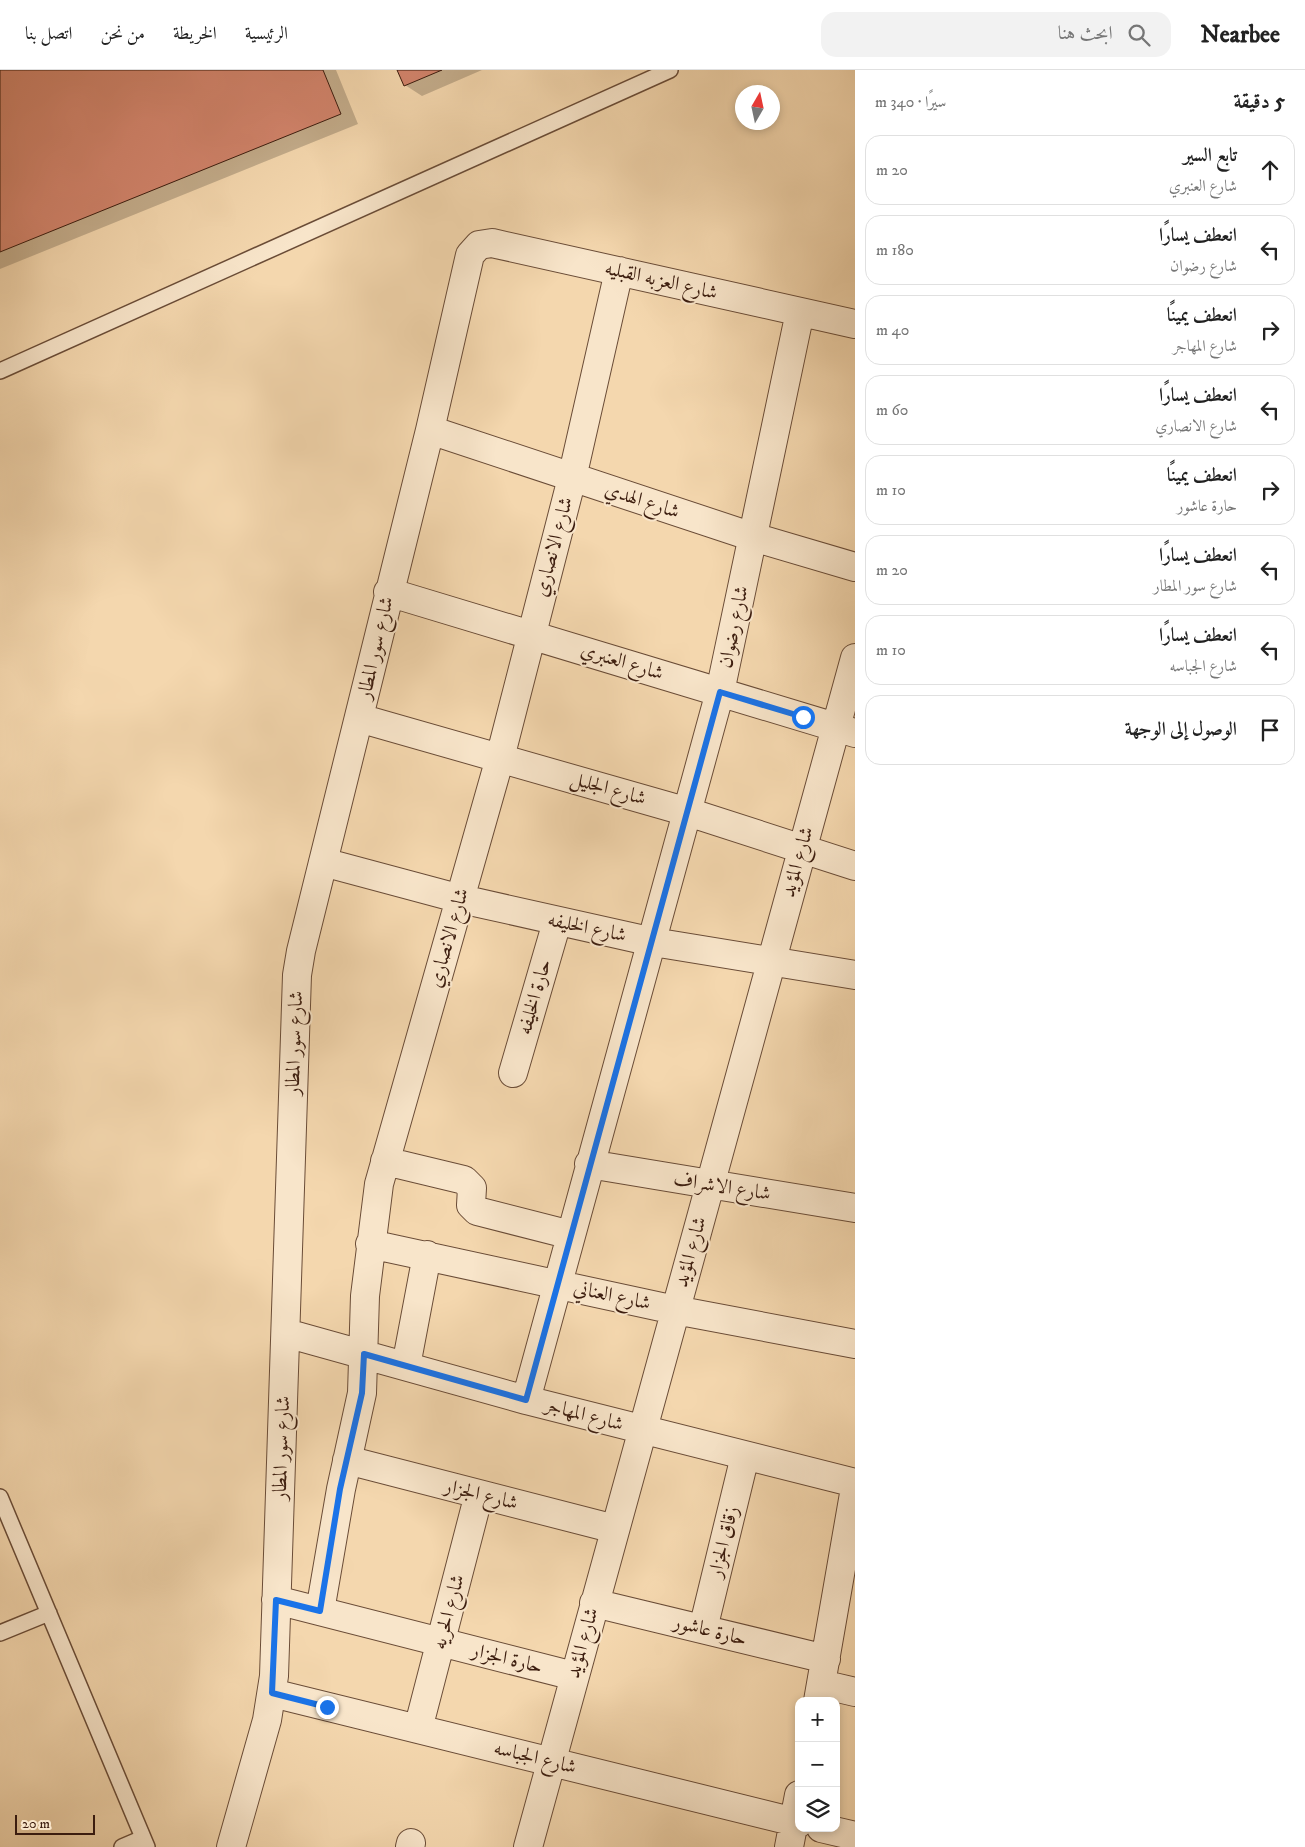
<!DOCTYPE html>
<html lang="ar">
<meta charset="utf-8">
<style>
body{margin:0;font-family:"IM FELL DW Pica",Amiri,serif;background:#f2f2f2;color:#222;direction:rtl}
.controls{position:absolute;right:15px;bottom:15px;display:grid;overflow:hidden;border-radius:10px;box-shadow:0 2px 8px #0003}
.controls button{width:45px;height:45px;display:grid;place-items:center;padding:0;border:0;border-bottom:1px solid #e0e0e0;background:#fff;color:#222;font:25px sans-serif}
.compass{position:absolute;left:735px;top:15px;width:45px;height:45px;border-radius:50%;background:#fff;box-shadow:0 2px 8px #0003;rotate:9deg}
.scale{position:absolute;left:15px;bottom:12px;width:80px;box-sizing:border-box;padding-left:5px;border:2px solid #3c1d0f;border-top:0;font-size:14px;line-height:18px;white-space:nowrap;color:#3c1d0f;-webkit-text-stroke:4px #f8e5ca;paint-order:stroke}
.stop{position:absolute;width:15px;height:15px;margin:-11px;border:4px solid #1a73e8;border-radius:50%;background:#fff}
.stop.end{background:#1a73e8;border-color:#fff;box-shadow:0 1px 5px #0008}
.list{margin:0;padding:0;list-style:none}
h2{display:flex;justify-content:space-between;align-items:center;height:65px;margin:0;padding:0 20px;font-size:21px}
h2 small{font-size:16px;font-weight:400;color:#767676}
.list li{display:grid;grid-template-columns:32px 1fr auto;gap:15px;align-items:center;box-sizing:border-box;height:70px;margin:0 10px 10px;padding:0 10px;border:1px solid #e0e0e0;border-radius:15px}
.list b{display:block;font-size:19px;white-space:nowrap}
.list p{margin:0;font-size:16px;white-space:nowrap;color:#767676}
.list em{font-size:16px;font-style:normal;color:#767676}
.icon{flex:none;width:28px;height:28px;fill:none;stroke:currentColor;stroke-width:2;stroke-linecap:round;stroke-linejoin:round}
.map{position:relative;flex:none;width:855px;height:1777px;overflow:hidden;direction:ltr}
header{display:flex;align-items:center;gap:30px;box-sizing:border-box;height:70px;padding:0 25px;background:#fff;border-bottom:1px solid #e0e0e0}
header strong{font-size:24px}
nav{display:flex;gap:28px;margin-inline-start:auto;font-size:18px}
.search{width:350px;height:45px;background:#f2f2f2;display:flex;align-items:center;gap:12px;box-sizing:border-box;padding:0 18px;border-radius:15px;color:#767676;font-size:19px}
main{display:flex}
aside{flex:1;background:#fff}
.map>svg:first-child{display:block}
.shadow{fill:#0003}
.building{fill:#d2846c;stroke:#3c1d0f}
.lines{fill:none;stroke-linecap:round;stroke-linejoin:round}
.lane-casing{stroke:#6a4c37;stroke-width:18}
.street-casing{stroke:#6a4c37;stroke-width:30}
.lane{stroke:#f8e5ca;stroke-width:15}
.street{stroke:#f8e5ca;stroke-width:28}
.route{stroke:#1a73e8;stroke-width:6}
.labels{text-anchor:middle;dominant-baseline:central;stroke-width:4;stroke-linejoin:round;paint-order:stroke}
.street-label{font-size:20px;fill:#3c1d0f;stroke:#f8e5ca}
</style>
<header>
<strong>Nearbee</strong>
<div class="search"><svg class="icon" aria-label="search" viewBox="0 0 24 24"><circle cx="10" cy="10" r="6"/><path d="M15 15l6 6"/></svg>ابحث هنا</div>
<nav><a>الرئيسية</a><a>الخريطة</a><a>من نحن</a><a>اتصل بنا</a></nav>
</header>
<main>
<aside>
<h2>5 دقيقة<small>سيرًا · 340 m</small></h2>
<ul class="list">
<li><svg class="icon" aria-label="ahead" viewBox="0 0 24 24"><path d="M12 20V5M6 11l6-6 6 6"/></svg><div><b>تابع السير</b><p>شارع العنبري</p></div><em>20 m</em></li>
<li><svg class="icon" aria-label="left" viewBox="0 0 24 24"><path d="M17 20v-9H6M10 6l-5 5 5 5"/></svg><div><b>انعطف يسارًا</b><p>شارع رضوان</p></div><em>180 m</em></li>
<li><svg class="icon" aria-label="right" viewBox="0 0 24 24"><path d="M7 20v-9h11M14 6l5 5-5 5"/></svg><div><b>انعطف يمينًا</b><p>شارع المهاجر</p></div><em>40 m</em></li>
<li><svg class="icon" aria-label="left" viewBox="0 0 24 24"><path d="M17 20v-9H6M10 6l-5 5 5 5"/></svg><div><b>انعطف يسارًا</b><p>شارع الانصاري</p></div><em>60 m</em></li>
<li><svg class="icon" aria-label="right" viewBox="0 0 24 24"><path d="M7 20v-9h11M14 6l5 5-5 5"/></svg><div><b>انعطف يمينًا</b><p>حارة عاشور</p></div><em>10 m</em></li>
<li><svg class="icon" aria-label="left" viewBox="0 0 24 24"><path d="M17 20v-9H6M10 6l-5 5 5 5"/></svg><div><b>انعطف يسارًا</b><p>شارع سور المطار</p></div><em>20 m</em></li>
<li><svg class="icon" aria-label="left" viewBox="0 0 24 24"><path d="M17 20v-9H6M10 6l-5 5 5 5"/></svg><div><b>انعطف يسارًا</b><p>شارع الجباسه</p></div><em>10 m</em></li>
<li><svg class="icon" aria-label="arrive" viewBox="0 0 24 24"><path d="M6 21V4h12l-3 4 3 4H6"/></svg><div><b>الوصول إلى الوجهة</b></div></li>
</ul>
</aside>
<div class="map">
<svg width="855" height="1777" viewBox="0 0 855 1777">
<rect width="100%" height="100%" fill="#f4d7ae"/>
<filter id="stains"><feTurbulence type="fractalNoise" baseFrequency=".004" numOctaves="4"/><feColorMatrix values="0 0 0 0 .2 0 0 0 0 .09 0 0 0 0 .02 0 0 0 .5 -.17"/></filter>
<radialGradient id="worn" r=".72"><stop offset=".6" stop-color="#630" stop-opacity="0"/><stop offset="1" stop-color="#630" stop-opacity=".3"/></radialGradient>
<path class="shadow" d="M 0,0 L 336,0 L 358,54 L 0,199 Z
M 398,0 L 482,0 L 422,26 L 405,15 Z"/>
<path class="building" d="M 0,0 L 323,0 L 341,44 L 0,182 Z
M 397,0 L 442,0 L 404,16 Z"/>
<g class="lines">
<defs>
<path id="lane" d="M 0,301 L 670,0
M 0,1427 L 147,1777
M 0,1563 L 49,1543
M 122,1777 L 143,1768"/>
<path id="street" d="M 430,360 L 753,467 L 855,497
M 388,522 L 855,663
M 359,648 L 688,742 L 855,796
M 323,792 L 461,829 L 653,872 L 855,905
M 513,1003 L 557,852
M 385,1091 L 464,1110 L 472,1118 L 471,1135 L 477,1141 L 571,1165
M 589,1094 L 855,1138
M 370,1174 L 675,1240 L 855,1274
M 286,1263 L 526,1330 L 855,1413
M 406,1296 L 427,1185
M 526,1330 L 720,622 L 800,242
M 347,1390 L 615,1459
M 276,1530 L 574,1606
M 594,1533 L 826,1589
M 320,1541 L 341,1419 L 362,1323 L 365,1226 L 379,1114 L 500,688 L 572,408 L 619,201
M 703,1559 L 745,1386
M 821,1614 L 855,1622
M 272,1623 L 799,1753
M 818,1631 L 855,1418
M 418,1659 L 479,1424
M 821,1758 L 855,1766
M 231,1777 L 267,1650 L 274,1606 L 297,905 L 301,881 L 430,360 L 470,185 L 479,175 L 492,173 L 855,254
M 410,1777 L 411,1773
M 528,1777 L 855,588
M 789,1777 L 799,1725"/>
</defs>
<use href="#lane" class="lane-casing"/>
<use href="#street" class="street-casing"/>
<use href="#lane" class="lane"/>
<use href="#street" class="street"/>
</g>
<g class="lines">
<path class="route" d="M 327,1637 L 272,1623 L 276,1530 L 320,1541 L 340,1419 L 362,1323 L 364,1284 L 526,1330 L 720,622 L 803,647"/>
</g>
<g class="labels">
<g class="street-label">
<text transform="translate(661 211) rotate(13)">شارع العزبه القبليه</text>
<text transform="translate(642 431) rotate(18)">شارع الهدي</text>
<text transform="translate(554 477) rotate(-75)">شارع الانصاري</text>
<text transform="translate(734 557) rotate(-78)">شارع رضوان</text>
<text transform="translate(376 578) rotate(-77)">شارع سور المطار</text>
<text transform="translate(622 592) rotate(17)">شارع العنبري</text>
<text transform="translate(608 719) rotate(16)">شارع الجليل</text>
<text transform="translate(798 792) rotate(-74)">شارع المؤيد</text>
<text transform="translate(587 858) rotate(12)">شارع الخليفه</text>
<text transform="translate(449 868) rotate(-74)">شارع الانصاري</text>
<text transform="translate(535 927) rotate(-74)">حارة الخليفه</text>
<text transform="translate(295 973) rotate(-88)">شارع سور المطار</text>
<text transform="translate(722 1117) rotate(9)">شارع الاشراف</text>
<text transform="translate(691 1182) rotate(-74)">شارع المؤيد</text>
<text transform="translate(612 1226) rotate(12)">شارع العناني</text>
<text transform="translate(584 1345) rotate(15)">شارع المهاجر</text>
<text transform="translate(282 1378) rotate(-88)">شارع سور المطار</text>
<text transform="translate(481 1425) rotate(14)">شارع الجزار</text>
<text transform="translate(724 1472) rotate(-76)">زقاق الجزار</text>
<text transform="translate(449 1542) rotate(-75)">شارع الحريه</text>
<text transform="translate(710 1561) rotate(14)">حارة عاشور</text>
<text transform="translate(583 1573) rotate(-74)">شارع المؤيد</text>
<text transform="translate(507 1589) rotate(14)">حارة الجزار</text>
<text transform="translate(535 1688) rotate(14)">شارع الجباسه</text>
</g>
</g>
<rect width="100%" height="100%" filter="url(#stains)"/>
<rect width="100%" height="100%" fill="url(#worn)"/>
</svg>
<div class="controls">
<button>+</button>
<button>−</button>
<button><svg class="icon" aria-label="layers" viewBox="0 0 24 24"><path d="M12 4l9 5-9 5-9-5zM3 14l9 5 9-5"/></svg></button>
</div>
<svg class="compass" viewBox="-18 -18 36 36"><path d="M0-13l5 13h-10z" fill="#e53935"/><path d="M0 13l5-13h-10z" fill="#767676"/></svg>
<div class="scale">20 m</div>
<div class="stop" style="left:803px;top:647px"></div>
<div class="stop end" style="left:327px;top:1637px"></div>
</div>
</main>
